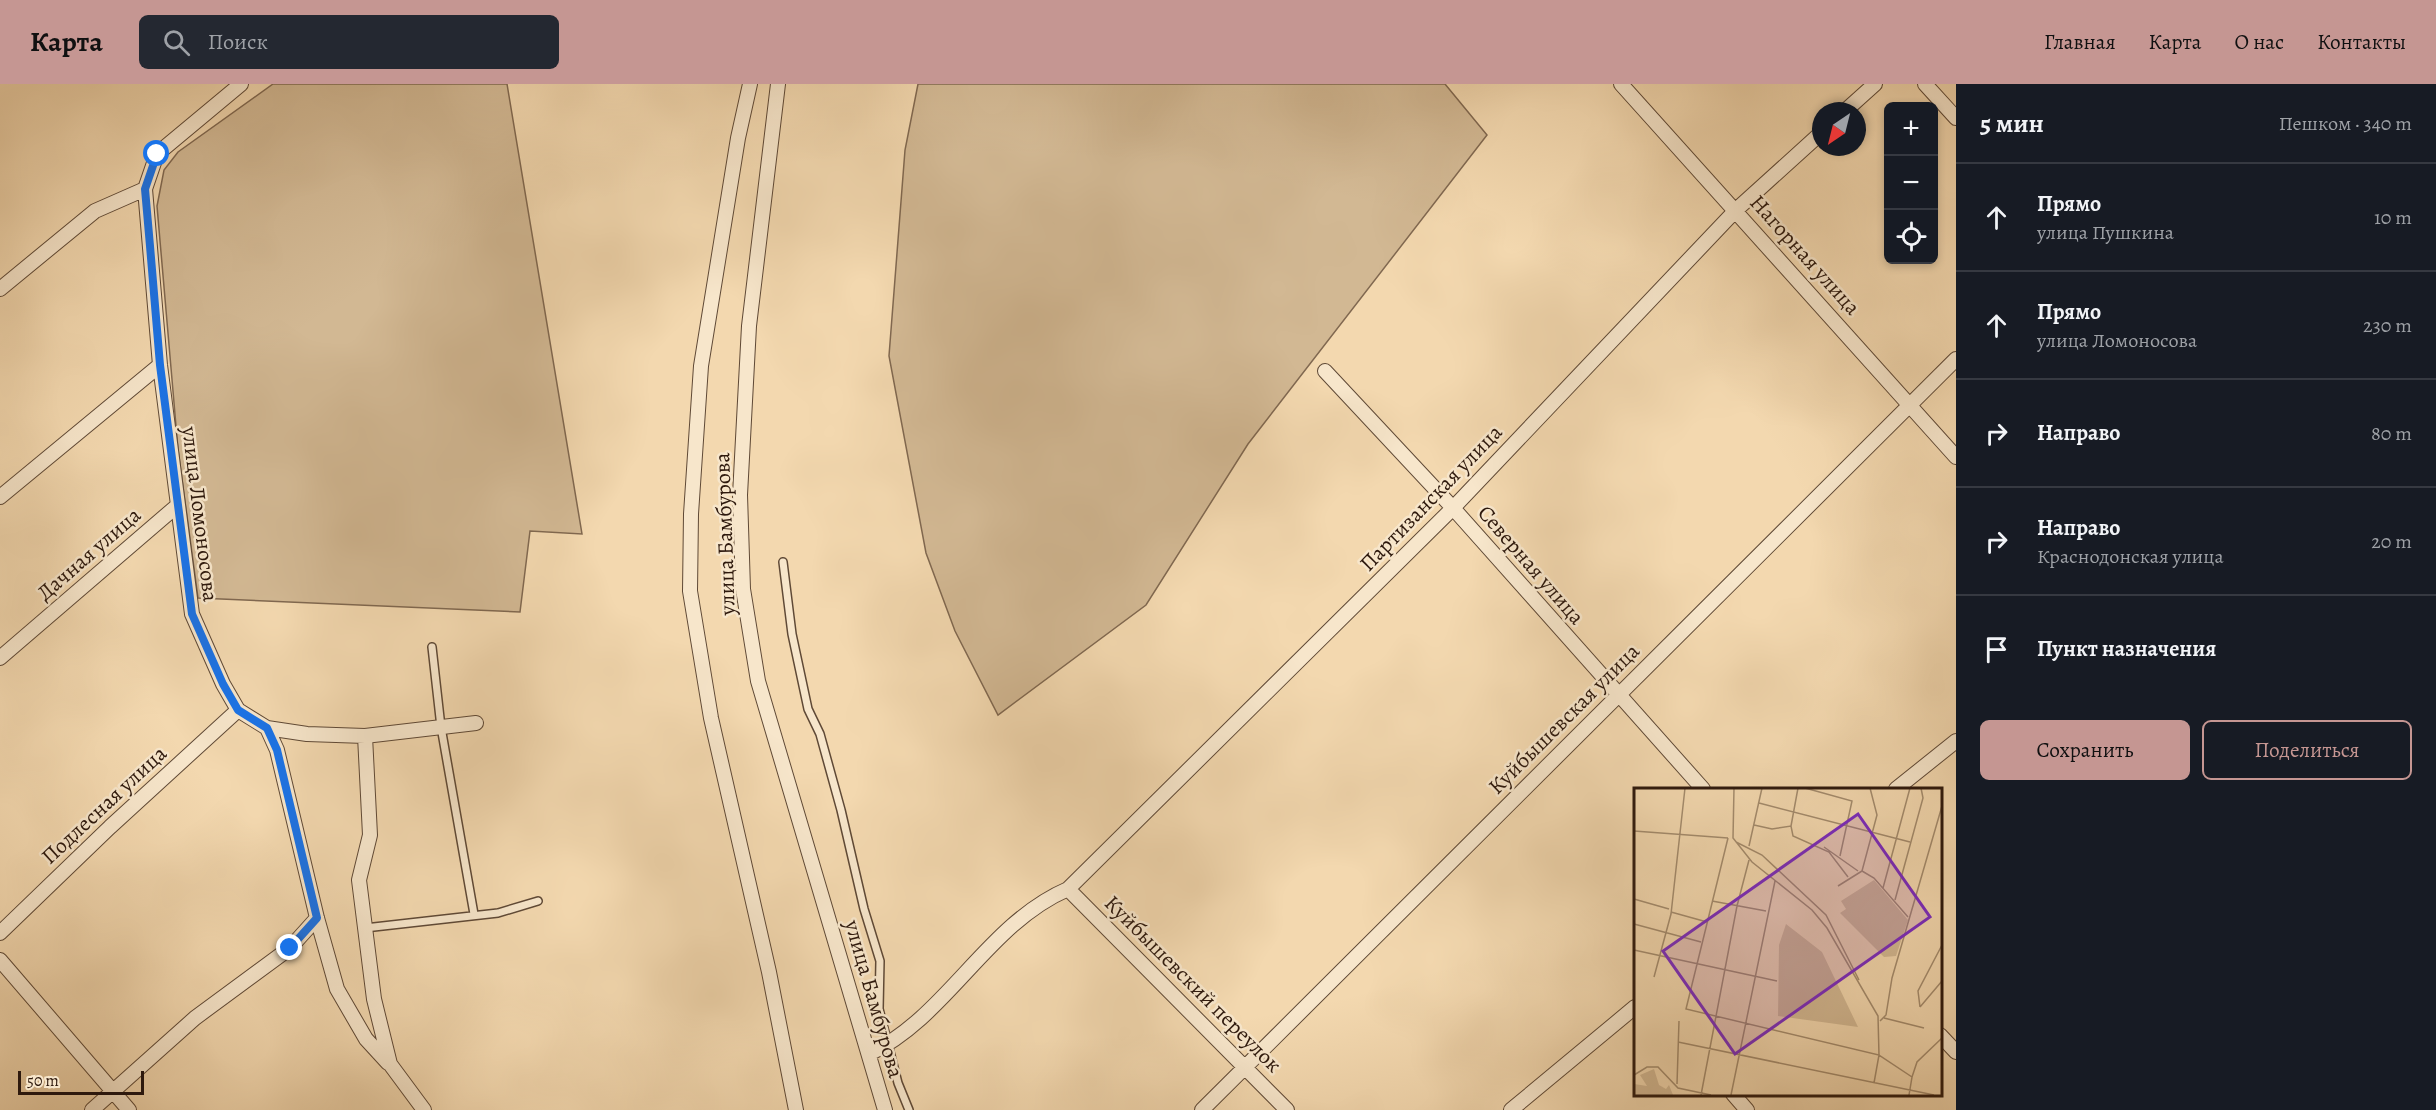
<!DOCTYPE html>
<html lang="ru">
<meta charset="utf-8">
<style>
body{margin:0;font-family:Alegreya,serif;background:#242831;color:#f1f3f6}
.controls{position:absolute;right:18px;top:18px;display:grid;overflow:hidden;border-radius:9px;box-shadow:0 3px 9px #0003}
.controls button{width:54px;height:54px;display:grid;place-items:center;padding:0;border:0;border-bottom:2px solid #363941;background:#171b24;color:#f1f3f6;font:30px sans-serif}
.compass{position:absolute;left:1812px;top:18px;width:54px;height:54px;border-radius:50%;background:#171b24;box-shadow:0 3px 9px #0003;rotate:215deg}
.scale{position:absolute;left:18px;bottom:15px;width:126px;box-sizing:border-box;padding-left:6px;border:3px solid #2e190d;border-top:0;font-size:16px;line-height:21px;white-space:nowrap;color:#2e190d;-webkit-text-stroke:4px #f7e6cb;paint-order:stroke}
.stop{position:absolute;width:18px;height:18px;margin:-14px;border:4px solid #1a73e8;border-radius:50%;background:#fff}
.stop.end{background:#1a73e8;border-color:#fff;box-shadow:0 2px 6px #0008}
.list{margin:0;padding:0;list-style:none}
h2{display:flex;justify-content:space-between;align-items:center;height:78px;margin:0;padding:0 24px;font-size:26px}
h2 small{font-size:20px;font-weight:400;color:#9ea1a6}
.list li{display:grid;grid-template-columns:39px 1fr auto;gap:18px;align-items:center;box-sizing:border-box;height:108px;padding:0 24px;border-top:2px solid #363941}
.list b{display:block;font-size:22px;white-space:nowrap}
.list p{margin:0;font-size:20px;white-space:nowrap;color:#9ea1a6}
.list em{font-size:20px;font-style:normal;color:#9ea1a6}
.actions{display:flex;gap:12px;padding:18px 24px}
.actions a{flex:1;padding:14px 0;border:2px solid #c59692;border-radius:9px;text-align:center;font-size:21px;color:#c59692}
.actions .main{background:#c59692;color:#111}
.icon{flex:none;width:33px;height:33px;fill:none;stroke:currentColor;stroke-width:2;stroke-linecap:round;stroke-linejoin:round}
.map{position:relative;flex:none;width:1956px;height:1026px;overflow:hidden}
header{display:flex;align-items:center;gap:36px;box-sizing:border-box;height:84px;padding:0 30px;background:#c59692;color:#111}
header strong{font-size:28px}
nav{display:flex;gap:33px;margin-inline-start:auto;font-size:21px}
.search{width:420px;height:54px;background:#242831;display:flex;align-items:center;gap:15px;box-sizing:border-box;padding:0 21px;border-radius:9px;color:#9ea1a6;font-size:22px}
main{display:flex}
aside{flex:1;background:#171b24}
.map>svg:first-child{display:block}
.green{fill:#d2b893;stroke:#806850;stroke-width:1.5}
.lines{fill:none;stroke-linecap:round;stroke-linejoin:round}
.service-casing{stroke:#5f4936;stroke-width:10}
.minor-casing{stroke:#5f4936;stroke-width:16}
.service{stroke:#f7e6cb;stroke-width:7}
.minor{stroke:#f7e6cb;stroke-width:14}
.route{stroke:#1a73e8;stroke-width:8}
.labels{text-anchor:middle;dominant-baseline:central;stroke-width:5;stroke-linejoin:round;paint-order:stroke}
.street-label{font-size:22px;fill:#2e190d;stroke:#f7e6cb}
.inset-road{fill:none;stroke:#a48c6e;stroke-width:1.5}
.view{fill:#7b2cbf;fill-opacity:0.15;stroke:#7b2cbf;stroke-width:3}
.inset-edge{fill:none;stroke:#2e190d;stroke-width:3}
</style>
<header>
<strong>Карта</strong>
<div class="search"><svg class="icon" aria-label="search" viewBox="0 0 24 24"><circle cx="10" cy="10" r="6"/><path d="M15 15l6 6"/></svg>Поиск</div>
<nav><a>Главная</a><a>Карта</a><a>О нас</a><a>Контакты</a></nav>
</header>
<main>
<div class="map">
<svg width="1956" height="1026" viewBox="0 0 1956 1026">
<rect width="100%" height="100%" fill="#f3d8af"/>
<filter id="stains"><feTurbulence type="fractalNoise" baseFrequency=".00333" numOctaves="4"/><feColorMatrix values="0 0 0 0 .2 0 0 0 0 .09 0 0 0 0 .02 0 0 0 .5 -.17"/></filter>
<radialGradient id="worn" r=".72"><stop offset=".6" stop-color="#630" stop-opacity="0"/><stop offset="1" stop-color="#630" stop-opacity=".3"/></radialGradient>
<path class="green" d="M 273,0 L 507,0 L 582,450 L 530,447 L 520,528 L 198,514 L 178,365 L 157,122 L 164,86 L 178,68 Z
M 918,0 L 1445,0 L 1487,51 L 1248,360 L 1146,521 L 998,631 L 955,547 L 926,469 L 889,272 L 905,66 Z"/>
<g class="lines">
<defs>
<path id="service" d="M 783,478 L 792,550 L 808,625 L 820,650 L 841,726 L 864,825 L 880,877 L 879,925 L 898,999 L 909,1026
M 432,563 L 441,643 L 474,830
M 365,844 L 498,829 L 538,817"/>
<path id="minor" d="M 241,0 L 157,70 L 145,105 L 160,281 L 192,530 L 223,600 L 238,626 L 267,644 L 307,650 L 365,652 L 476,639
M 750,0 L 738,54 L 701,282 L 691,430 L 690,507 L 711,634 L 769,888 L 796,1026
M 778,0 L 749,242 L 740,411 L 743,505 L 758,597 L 885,1026
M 1621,0 L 1956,373
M 1925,0 L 1956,34
M 1845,27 L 1875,0
M 0,205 L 95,127 L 145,105
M 1325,287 L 1453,424 L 1703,705
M 0,413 L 160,281
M 0,574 L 178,421
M 267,644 L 277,666 L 317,834 L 337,905 L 366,955 L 388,979
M 365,652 L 370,751 L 359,796 L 374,915 L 390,980 L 424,1026
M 1896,705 L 1956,657
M 1068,805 L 1287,1026
M 0,849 L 110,743 L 238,626
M 0,876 L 129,1026
M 1940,951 L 1956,968
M 869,970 C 948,932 987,840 1068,805 L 1453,424 L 1736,126 L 1821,49
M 1733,1010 L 1747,1026
M 92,1026 L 195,934 L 290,864 L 317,834
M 1202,1026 L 1956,275
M 1511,1026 L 1635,923"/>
</defs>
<use href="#service" class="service-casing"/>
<use href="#minor" class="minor-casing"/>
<use href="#service" class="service"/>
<use href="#minor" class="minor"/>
</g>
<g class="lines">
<path class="route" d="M 157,70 L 145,105 L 150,162 L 160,281 L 192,530 L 223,600 L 238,626 L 267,644 L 277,666 L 317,834 L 290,864"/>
</g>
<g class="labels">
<g class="street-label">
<text transform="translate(1805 171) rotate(48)">Нагорная улица</text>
<text transform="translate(1431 414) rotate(-46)">Партизанская улица</text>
<text transform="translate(200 430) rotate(83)">улица Ломоносова</text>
<text transform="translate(725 450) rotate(-92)">улица Бамбурова</text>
<text transform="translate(89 470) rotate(-41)">Дачная улица</text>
<text transform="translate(1531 481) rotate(49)">Северная улица</text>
<text transform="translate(1564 635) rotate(-45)">Куйбышевская улица</text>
<text transform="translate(104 721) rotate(-43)">Подлесная улица</text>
<text transform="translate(1193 900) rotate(45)">Куйбышевский переулок</text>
<text transform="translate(874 915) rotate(74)">улица Бамбурова</text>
</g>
</g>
<g transform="translate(1634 704)">
<rect width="308" height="308" fill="#f3d8af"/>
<path d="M 240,92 L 274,132 L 262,168 L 250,169 L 206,125 L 212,121 L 207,113 ZM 152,136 L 188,164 L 224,239 L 144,228 L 145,157 ZM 20,281 L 25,297 L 32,301 L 35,297 L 39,307 L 0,307 L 0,296 L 13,298 L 6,287 Z" fill="#d2b893"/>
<path class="inset-road" d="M 100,0 L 99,50 L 118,74 L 178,122 L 193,140 L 244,228 L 245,267 L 278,289 L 275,307M 171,0 L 218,13 L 206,68M 125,15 L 276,54M 120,37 L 138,41 L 157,38 L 159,48 L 195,64 L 214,89M 157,38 L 164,0M 0,43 L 94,50M 94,50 L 52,221 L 245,267 L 240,295M 102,54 L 128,67 L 192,127 L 225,192M 115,58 L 128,0M 190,59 L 224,83M 228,83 L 243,27 L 236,0M 204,98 L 228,83 L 240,90 L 274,129M 249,100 L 276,0M 0,111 L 35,121M 261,112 L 289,10 L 287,0M 78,113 L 132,123M 37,124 L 73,134M 0,136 L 67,154M 0,162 L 143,193M 20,189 L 37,126 L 51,0M 286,219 L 284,203 L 308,157M 286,219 L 308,193M 250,230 L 290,240M 246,233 L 252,227 L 258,190 L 308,18M 44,254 L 300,307M 0,287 L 13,279 L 24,279 L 44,300 L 77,307M 278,289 L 283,274 L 308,250M 43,296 L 45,233M 67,307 L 103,118 L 115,72M 97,307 L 141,93"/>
<path class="view" d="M 224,26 L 296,129 L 101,266 L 29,163 Z"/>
<rect width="308" height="308" class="inset-edge"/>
</g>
<rect width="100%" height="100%" filter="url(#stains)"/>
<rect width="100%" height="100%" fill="url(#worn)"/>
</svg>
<div class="controls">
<button>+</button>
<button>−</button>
<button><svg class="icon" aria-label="locate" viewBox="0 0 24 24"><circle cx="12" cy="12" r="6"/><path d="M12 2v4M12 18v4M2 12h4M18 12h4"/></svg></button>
</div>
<svg class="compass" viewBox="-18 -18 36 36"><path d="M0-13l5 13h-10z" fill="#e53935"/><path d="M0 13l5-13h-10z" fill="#9ea1a6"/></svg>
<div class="scale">50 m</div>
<div class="stop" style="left:157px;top:70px"></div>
<div class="stop end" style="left:290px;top:864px"></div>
</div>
<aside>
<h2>5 мин<small>Пешком · 340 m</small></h2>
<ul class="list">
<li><svg class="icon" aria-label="ahead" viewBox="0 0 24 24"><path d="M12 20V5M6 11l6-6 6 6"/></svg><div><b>Прямо</b><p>улица Пушкина</p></div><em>10 m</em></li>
<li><svg class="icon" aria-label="ahead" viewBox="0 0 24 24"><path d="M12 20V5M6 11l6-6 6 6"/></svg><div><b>Прямо</b><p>улица Ломоносова</p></div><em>230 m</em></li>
<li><svg class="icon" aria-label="right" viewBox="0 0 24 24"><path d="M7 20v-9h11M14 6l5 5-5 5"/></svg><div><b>Направо</b></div><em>80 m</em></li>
<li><svg class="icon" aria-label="right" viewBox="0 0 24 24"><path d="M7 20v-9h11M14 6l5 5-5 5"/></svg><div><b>Направо</b><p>Краснодонская улица</p></div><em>20 m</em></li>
<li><svg class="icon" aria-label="arrive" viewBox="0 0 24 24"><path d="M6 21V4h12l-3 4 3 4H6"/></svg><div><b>Пункт назначения</b></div></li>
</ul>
<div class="actions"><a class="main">Сохранить</a><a>Поделиться</a></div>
</aside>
</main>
